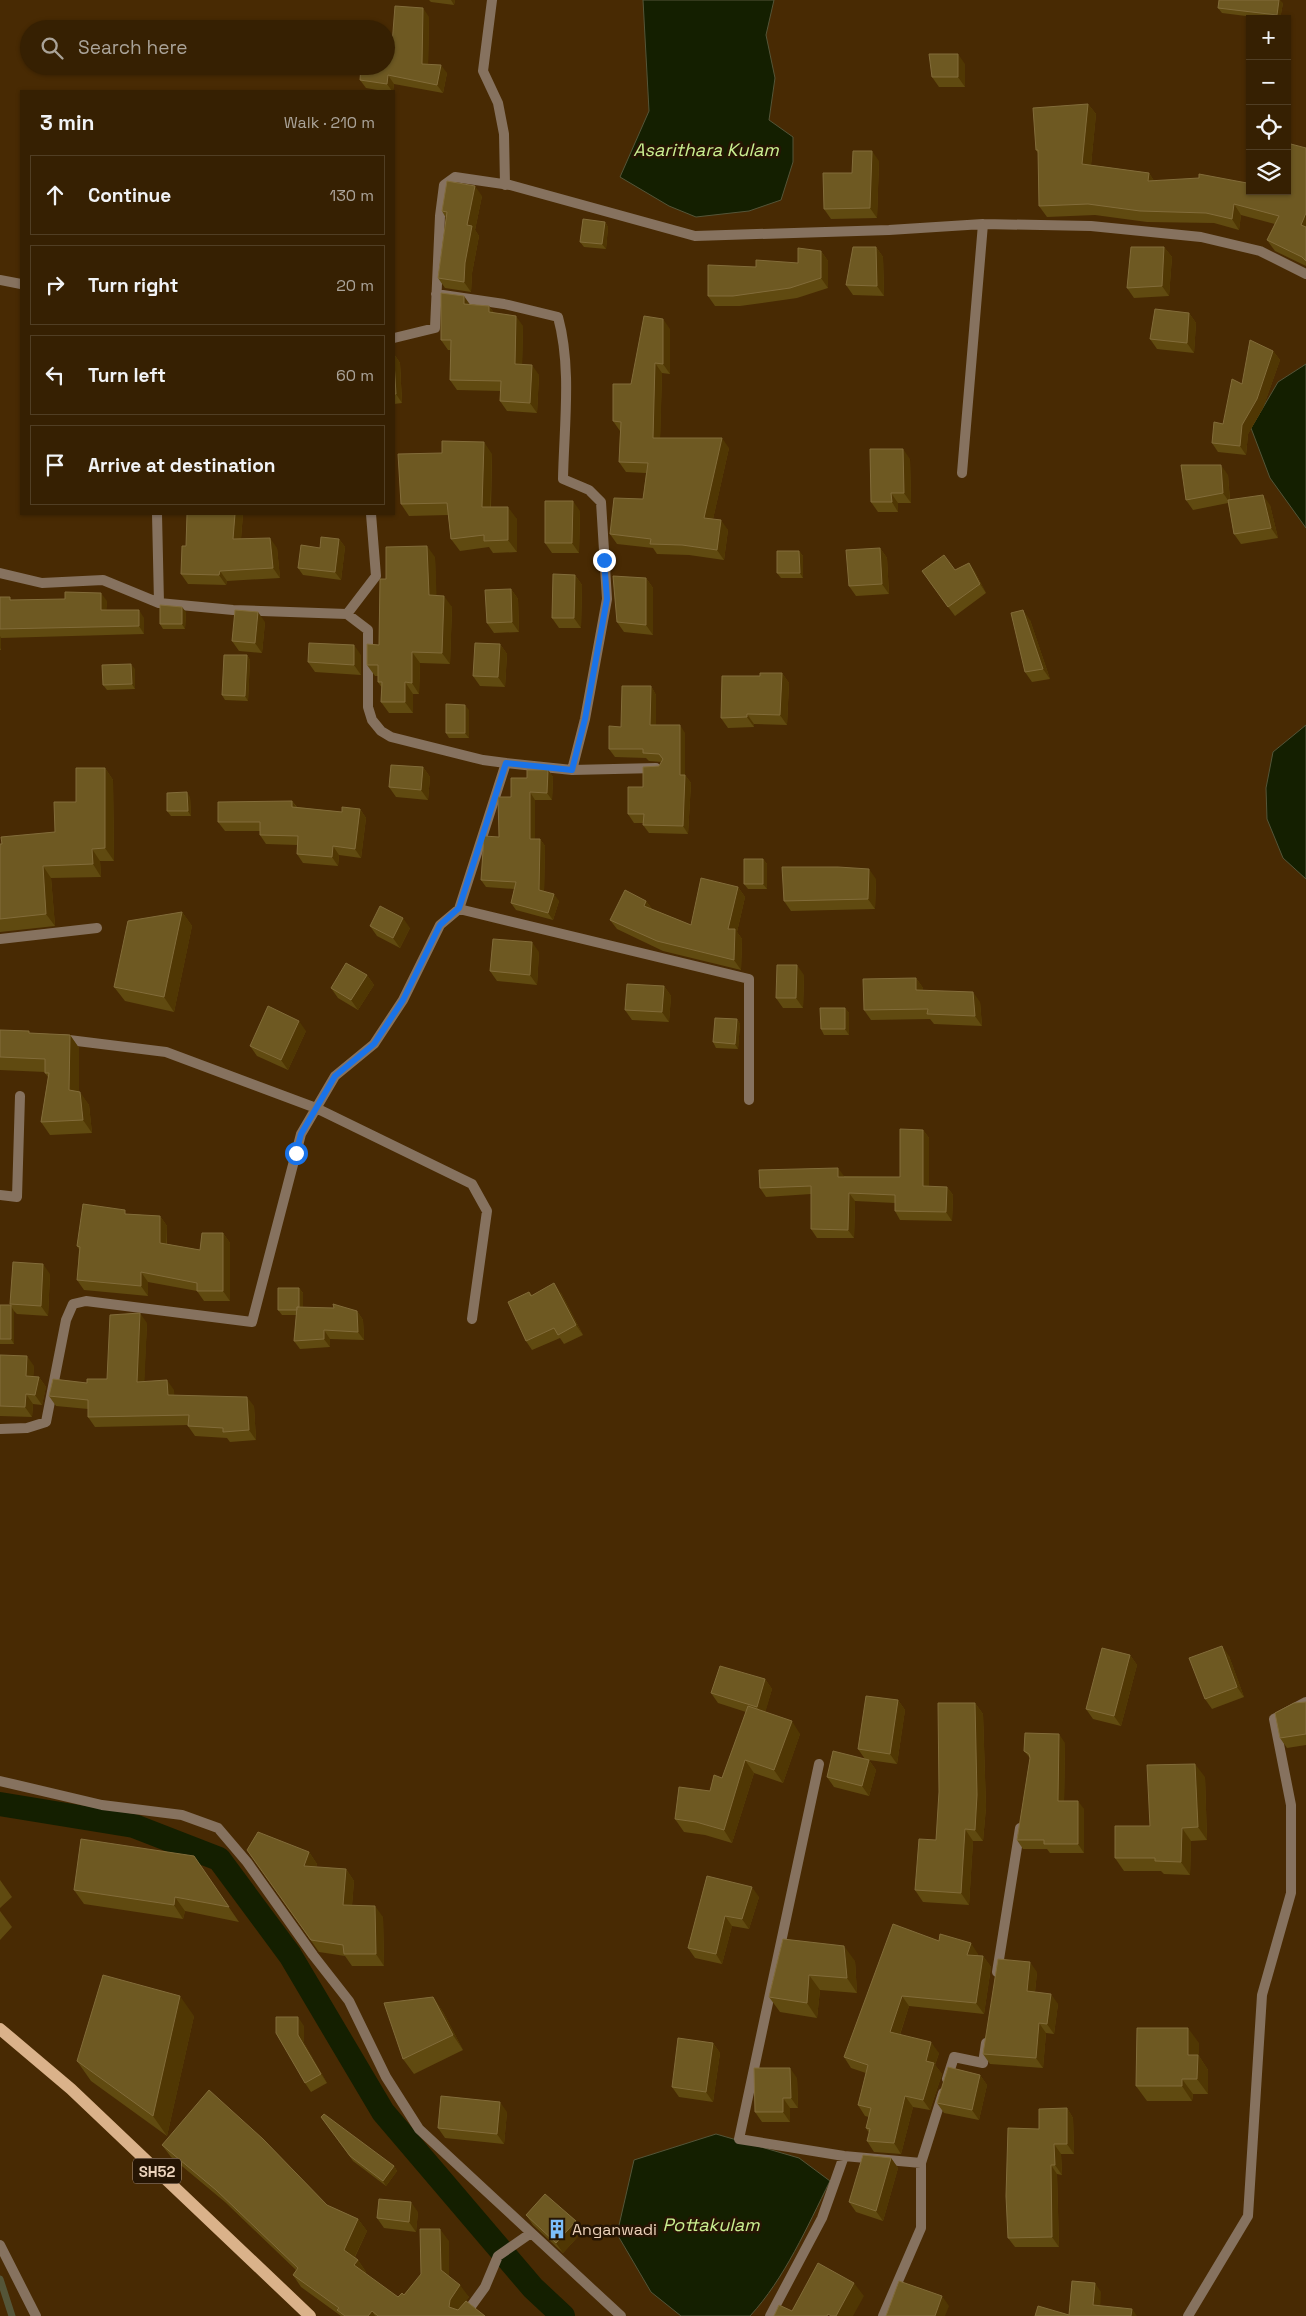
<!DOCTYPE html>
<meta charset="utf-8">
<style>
body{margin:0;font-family:"Space Grotesk",sans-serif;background:#412d11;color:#f1f3f6}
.controls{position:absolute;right:15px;top:15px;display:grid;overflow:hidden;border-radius:0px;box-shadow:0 1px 4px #0004}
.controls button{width:45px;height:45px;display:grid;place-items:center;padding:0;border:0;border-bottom:1px solid #503e24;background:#362002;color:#f1f3f6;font:25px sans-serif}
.stop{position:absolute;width:15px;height:15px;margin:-11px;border:4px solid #1a73e8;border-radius:50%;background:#fff}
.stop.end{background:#1a73e8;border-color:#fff;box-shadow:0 1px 5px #0008}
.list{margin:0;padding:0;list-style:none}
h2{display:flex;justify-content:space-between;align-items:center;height:65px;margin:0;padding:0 20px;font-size:21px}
h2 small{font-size:16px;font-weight:400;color:#aaa399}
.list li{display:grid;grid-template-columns:32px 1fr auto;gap:15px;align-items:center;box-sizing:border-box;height:80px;margin:0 10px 10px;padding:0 10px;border:1px solid #503e24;border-radius:0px}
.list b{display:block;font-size:19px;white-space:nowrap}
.list em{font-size:16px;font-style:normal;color:#aaa399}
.icon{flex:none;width:28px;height:28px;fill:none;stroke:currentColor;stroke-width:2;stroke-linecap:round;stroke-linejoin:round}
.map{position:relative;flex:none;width:1306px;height:2316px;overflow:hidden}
.search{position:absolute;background:#362002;box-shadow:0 1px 4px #0004;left:20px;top:20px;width:375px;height:55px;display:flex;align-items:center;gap:12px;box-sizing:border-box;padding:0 18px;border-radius:28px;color:#aaa399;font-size:19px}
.panel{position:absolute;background:#362002;box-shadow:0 1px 4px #0004;left:20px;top:90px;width:375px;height:425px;border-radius:0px}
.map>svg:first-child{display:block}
.water{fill:#141f00;stroke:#545538}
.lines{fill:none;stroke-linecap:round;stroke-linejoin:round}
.stream{stroke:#545538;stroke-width:7}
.canal{stroke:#141f00;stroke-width:24}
.street{stroke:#86725f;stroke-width:10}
.primary{stroke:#dab28a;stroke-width:12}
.wall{fill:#604a10}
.shaded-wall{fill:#503703}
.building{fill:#6e5922;stroke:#826c3a}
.route{stroke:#1a73e8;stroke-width:6}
.labels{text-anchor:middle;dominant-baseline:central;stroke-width:5;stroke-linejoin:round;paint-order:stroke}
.shield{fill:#261503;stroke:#b09984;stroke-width:1}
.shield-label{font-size:15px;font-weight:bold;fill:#ebd2bb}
.poi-label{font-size:16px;fill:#ebd2bb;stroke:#261503;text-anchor:start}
.water-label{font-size:18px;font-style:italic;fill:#caef91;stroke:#261503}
</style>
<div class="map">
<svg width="1306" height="2316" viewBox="0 0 1306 2316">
<rect width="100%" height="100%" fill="#482a03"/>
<path class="water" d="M 643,0 L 774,0 L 766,35 L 775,78 L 769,120 L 793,137 L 793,162 L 781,200 L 749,211 L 696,217 L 669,206 L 620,177 L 649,111 Z
M 1306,364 L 1306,528 L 1270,478 L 1251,428 L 1278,382 Z
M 1306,725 L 1306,879 L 1283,858 L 1267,819 L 1266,788 L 1273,752 Z
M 716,2134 L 799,2158 L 830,2181 C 807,2227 785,2278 750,2316 L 681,2316 L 651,2292 L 617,2234 L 634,2160 Z"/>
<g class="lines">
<path class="stream" d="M 0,2279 L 12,2316"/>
<path class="canal" d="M 0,1804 L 134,1826 L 219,1859 L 290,1955 L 383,2112 L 533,2288 L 563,2316"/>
<path class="street" d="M 492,0 L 483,71 L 498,103 L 504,134 L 505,185
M 0,280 L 21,284
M 436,294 L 504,304 L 558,317 C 572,368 564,426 563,479 L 589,490 L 601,502 L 607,599 L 585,719 L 572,770 L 506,763 L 459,909 L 749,979 L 749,1100
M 394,338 L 435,328 L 440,216 L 444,185 L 455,177 L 510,185 L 695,236 L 889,230 L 983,224 L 1091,226 L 1201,237 L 1260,251 L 1306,274
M 962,473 L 983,224
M 157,514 L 159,603
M 0,573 L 42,583 L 103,580 L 159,603 L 233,610 L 347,614 L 376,576 L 371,514
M 347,614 L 368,630 L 368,707 L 372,720 L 381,731 L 391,737 L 483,760 L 506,763
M 572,770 L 656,768
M 0,939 L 97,928
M 61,1039 L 166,1052 L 316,1108 L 472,1184 L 487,1211 L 472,1319
M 0,1195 L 17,1197 L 20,1096
M 0,1429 L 27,1428 L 46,1422 L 66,1320 L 73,1304 L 86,1301 L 252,1322 L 301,1134 L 335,1076 L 374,1044 L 403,1000 L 440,925 L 459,909
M 819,1764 L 739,2139 L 844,2156 L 921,2163
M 0,1781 L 102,1805 L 182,1815 L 218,1828 L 247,1862 L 313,1955 L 349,2001 L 386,2077 L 419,2129 L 621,2316
M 997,1972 L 1020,1828
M 947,2079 L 954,2057 L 983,2063 L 986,2043
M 0,2245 L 36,2316
M 464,2316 L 485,2287 L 498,2256 L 531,2233
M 770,2316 L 822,2218 L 844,2156
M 883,2316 L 921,2228 L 921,2163 L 943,2093
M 1188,2316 L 1248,2216 L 1262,1995 L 1291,1893 L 1291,1805 L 1274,1719 L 1306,1702"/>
<path class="primary" d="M 0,2029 L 71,2089 L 310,2316"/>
</g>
<path class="wall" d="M 429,0 L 455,0 L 454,5 L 431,2 Z
M 1283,3 L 1280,19 L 1270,19 L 1222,13 L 1218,8 Z
M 429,17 L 428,64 L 447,73 L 443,93 L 394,84 L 393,91 L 383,91 L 366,88 L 360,80 L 391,57 Z
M 965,64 L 965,87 L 939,87 L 932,77 Z
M 1088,104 L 1096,114 L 1091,165 L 1149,173 L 1154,181 L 1247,183 L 1306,148 L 1306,266 L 1275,251 L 1267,240 L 1275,224 L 1241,215 L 1239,230 L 1214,223 L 1147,222 L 1095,215 L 1047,217 L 1039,206 L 1038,153 L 1036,150 Z
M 879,161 L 877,218 L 831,219 L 824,209 L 852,173 Z
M 482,196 L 475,230 L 479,236 L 472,273 L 471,292 L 445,288 L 438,278 L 446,218 L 442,211 Z
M 605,222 L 608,227 L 606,249 L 584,247 L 580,242 Z
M 876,247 L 883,257 L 884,296 L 853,295 L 846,285 Z
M 1164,247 L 1172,257 L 1169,296 L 1134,298 L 1127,288 Z
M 821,251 L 828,261 L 828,288 L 797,298 L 740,306 L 715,306 L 708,296 L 798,263 Z
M 470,305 L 489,306 L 494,313 L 523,326 L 522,364 L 539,375 L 537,413 L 507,411 L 500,401 L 501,391 L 457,390 L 450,380 L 451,350 L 448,350 L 441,340 Z
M 1189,313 L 1196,323 L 1194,353 L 1157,349 L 1150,339 Z
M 670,329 L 670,374 L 662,373 L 660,438 L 729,448 L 713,519 L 728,530 L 724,560 L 689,555 L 657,554 L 653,548 L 617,544 L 610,534 L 643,499 L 646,473 L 626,472 L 619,462 L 620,431 L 613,421 L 631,384 Z
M 1273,351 L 1280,360 L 1263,408 L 1248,434 L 1246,455 L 1218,452 L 1212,443 L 1223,424 L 1242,384 Z
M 394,354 L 400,363 L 402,403 L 394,404 Z
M 492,454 L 491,507 L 517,519 L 517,552 L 493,553 L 489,547 L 460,551 L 451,539 L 448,515 L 409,516 L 401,504 Z
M 910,459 L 911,503 L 898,503 L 898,512 L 878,512 L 871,502 Z
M 1228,475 L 1230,500 L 1270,505 L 1278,538 L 1241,544 L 1234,534 L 1228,503 L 1193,510 L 1186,500 Z
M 580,511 L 579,553 L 552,553 L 545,543 Z
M 187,514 L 243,514 L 241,539 L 277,548 L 280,578 L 227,581 L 226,585 L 188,584 L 181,574 L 186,546 Z
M 339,539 L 345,547 L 341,580 L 303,575 L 298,568 Z
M 880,548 L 887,558 L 889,594 L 856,596 L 849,586 Z
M 799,551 L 803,556 L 803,578 L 781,578 L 777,573 Z
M 435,557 L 436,596 L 452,607 L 450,664 L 420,663 L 419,694 L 413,694 L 413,713 L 389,713 L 381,702 L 382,688 L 378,682 L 378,676 L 375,676 L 367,665 L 379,645 L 386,579 Z
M 969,563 L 975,572 L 986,593 L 955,616 L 928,580 L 955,570 Z
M 575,575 L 582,585 L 581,628 L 559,628 L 552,618 Z
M 646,578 L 653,588 L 653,635 L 624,632 L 617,622 Z
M 511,589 L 518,599 L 519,632 L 494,633 L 487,623 Z
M 0,597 L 12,600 L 107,601 L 106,610 L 144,618 L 144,634 L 1,638 L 1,650 L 0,650 Z
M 186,612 L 185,629 L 163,629 L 160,624 Z
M 1030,620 L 1050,679 L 1032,682 L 1025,672 Z
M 265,622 L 262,653 L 239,651 L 232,641 Z
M 500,644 L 507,654 L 505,687 L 480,686 L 473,676 Z
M 247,655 L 250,660 L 248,701 L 225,700 L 222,695 Z
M 361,655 L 361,675 L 315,672 L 308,662 Z
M 135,669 L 135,689 L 107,690 L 103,685 Z
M 782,673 L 789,683 L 787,725 L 754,724 L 754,727 L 728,728 L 721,718 L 760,676 Z
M 651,686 L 656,695 L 656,725 L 685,733 L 685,775 L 691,783 L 688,834 L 649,833 L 643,825 L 643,823 L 634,823 L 628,814 L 643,787 L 662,762 L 649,761 L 646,758 L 615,757 L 609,749 L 621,727 Z
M 469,710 L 469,738 L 449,738 L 446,733 Z
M 423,767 L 430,777 L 428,800 L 396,797 L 389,787 Z
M 105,768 L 113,780 L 114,861 L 100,861 L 101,877 L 51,878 L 55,926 L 0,932 L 0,844 L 55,832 L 76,802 Z
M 548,770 L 553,777 L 552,800 L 535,800 L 535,839 L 540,839 L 545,846 L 544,891 L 559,901 L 553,920 L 516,910 L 511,903 L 514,889 L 486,887 L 481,880 L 499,837 L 527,778 Z
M 190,797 L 191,816 L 171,816 L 167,811 Z
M 292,801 L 297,807 L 342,812 L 360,809 L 366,818 L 361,858 L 339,855 L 338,866 L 303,863 L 297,854 L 297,845 L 266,844 L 260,835 L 260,831 L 225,831 L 218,822 Z
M 763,859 L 767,864 L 767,889 L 748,889 L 744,884 Z
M 876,879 L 875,909 L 791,911 L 784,901 Z
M 738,887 L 745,897 L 737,932 L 742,939 L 741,970 L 663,951 L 617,929 L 610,920 L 646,901 L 652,909 L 691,925 Z
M 182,912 L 192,926 L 174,1012 L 125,1001 L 114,987 Z
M 370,926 L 410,928 L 400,948 L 377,936 Z
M 539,952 L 537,985 L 497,981 L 490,971 Z
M 367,975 L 374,985 L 358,1010 L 338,998 L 331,988 Z
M 804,975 L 803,1008 L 783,1008 L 776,998 Z
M 916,978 L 923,988 L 923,990 L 980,1002 L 982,1026 L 934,1024 L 930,1019 L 871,1020 L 864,1010 Z
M 664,986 L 671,996 L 669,1022 L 632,1020 L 625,1010 Z
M 845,1008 L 849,1013 L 849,1035 L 824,1035 L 821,1029 Z
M 737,1019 L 740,1024 L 738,1049 L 716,1048 L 713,1042 Z
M 0,1030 L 30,1033 L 70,1035 L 79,1048 L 79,1092 L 89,1105 L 92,1133 L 50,1135 L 41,1122 L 48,1077 L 45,1073 L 45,1072 L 0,1070 Z
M 306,1031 L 288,1070 L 257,1056 L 250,1046 Z
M 923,1130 L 929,1138 L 929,1187 L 947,1187 L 953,1195 L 952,1221 L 900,1220 L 895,1211 L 895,1203 L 855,1201 L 854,1238 L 817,1238 L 811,1229 L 811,1194 L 766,1197 L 760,1188 L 844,1176 L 900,1177 Z
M 129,1214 L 160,1216 L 167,1226 L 167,1244 L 200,1250 L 223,1233 L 230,1243 L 230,1301 L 204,1301 L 197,1291 L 148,1282 L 148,1296 L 84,1290 L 77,1280 L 79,1249 L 77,1246 Z
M 50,1274 L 48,1316 L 17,1314 L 14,1311 L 14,1344 L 0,1344 L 0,1305 L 10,1305 Z
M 299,1288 L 303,1293 L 303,1307 L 357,1311 L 363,1320 L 364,1340 L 330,1339 L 330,1347 L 300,1349 L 294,1341 L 296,1315 L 282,1315 L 278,1310 Z
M 529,1292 L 532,1295 L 561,1293 L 583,1335 L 564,1344 L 560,1338 L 532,1350 L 526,1341 Z
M 147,1323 L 144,1381 L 174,1390 L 174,1395 L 254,1406 L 256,1440 L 230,1442 L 227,1438 L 195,1436 L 188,1426 L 188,1425 L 95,1427 L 88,1417 L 88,1409 L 56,1406 L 49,1396 L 87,1383 L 107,1379 Z
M 0,1355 L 34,1366 L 33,1377 L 39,1377 L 46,1387 L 42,1405 L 33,1404 L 32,1417 L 0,1416 Z
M 1130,1655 L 1137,1665 L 1121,1726 L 1093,1719 L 1086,1709 Z
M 1229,1656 L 1244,1697 L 1212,1709 L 1205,1699 Z
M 765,1679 L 772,1689 L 765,1712 L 800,1734 L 783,1783 L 754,1773 L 732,1843 L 705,1835 L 684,1832 L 675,1819 L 710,1791 L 722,1778 L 746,1712 L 718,1703 L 711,1693 Z
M 898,1700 L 905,1710 L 897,1764 L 869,1760 L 876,1770 L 869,1796 L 834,1787 L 827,1777 L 865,1759 L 858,1749 Z
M 1306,1702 L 1306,1745 L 1287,1748 L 1280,1738 Z
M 975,1703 L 983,1714 L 986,1807 L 983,1841 L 973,1841 L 969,1905 L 923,1902 L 915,1890 L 936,1840 Z
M 1065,1743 L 1064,1801 L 1084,1809 L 1084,1853 L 1050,1853 L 1047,1849 L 1023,1849 L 1017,1840 L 1030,1758 L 1024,1751 Z
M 1205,1777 L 1207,1840 L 1191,1841 L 1190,1875 L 1164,1874 L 1161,1871 L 1124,1871 L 1115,1858 Z
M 247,1850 L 309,1852 L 317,1864 L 316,1867 L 346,1869 L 354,1881 L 352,1905 L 383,1917 L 384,1966 L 352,1966 L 345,1956 L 319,1952 Z
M 194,1856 L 239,1922 L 185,1911 L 183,1919 L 84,1904 L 74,1890 Z
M 707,1876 L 759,1897 L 749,1929 L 732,1926 L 722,1964 L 695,1958 L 688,1948 Z
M 0,1880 L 12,1897 L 0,1908 Z
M 0,1911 L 12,1927 L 0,1940 Z
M 783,1939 L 855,1961 L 857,1993 L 820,1990 L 817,2018 L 780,2012 L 769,1997 Z
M 939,1941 L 978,1954 L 978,1956 L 983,1956 L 991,1967 L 984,2014 L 909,2006 L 900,2035 L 939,2053 L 935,2065 L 942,2074 L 930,2110 L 913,2107 L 901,2154 L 874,2152 L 867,2141 L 869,2133 L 866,2128 L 869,2117 L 865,2116 L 858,2105 L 866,2073 L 851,2068 L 844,2057 Z
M 1037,1972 L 1035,1992 L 1058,2004 L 1054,2034 L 1046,2033 L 1043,2068 L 990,2064 L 983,2054 Z
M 433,1997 L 443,2012 L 463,2050 L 414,2074 L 403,2059 Z
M 194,2016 L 167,2136 L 91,2081 L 77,2061 Z
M 304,2026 L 304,2043 L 327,2083 L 311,2092 L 305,2083 L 276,2033 Z
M 713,2043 L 720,2053 L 713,2102 L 679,2097 L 672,2087 Z
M 1199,2043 L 1199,2056 L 1208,2070 L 1208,2094 L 1193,2094 L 1192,2101 L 1147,2101 L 1136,2086 Z
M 980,2075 L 987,2085 L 979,2120 L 944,2113 L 937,2103 Z
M 797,2078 L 798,2108 L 790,2108 L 790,2122 L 762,2122 L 755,2112 Z
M 1067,2108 L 1073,2118 L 1074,2154 L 1061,2154 L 1062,2175 L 1057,2174 L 1059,2247 L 1015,2247 L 1008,2238 L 1039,2129 Z
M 507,2112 L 504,2144 L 445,2138 L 438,2128 Z
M 321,2117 L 394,2166 L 397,2171 L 386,2186 L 353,2161 Z
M 162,2145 L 327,2205 L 358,2219 L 367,2231 L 355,2257 L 358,2260 L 366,2272 L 365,2274 L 398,2297 L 404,2295 L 449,2241 L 449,2277 L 469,2297 L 466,2301 L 485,2316 L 341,2316 L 301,2287 L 293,2275 L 296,2270 L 225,2202 L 171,2157 Z
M 891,2158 L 898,2168 L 883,2221 L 856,2212 L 849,2202 Z
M 418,2212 L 416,2232 L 384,2228 L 377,2218 Z
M 526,2215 L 583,2231 L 563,2253 L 533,2225 Z"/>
<path class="shaded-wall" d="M 451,0 L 455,0 L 454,5 Z
M 1279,0 L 1280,0 L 1283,3 L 1280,19 L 1279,19 L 1277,15 Z
M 423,8 L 429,17 L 428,72 L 422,64 Z
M 958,54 L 965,64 L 965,87 L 958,77 Z
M 441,65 L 447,73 L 443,93 L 437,85 Z
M 388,75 L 394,84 L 393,91 L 392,91 L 387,84 Z
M 1088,104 L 1096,114 L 1090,175 L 1082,164 Z
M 872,151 L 879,161 L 877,218 L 870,208 Z
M 1149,173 L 1156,184 L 1148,181 Z
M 475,186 L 482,196 L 475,230 L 479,236 L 472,273 L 471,292 L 464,282 L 467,225 Z
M 1234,204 L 1241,215 L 1239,230 L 1232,219 Z
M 1306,213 L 1306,233 L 1301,225 Z
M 605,222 L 608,227 L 606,249 L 602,244 Z
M 876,247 L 883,257 L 884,296 L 877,286 Z
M 1164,247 L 1172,257 L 1169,296 L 1162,286 Z
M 821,251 L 828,261 L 828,288 L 821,278 Z
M 464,296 L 471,306 L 464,304 Z
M 489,306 L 496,316 L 489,312 Z
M 1189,313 L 1196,323 L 1194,353 L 1187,343 Z
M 516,316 L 523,326 L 522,374 L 515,364 Z
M 663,319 L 670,329 L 670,374 L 663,364 Z
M 1273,351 L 1280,360 L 1263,408 L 1248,434 L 1246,455 L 1240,446 L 1242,425 Z
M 394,354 L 400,363 L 402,403 L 396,394 Z
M 655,363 L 662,373 L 660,448 L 653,438 Z
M 532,365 L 539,375 L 537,413 L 530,403 Z
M 722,438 L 729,448 L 711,528 L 704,518 Z
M 484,442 L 492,454 L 490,519 L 482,507 Z
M 903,449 L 910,459 L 911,503 L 904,493 Z
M 1221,465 L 1228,475 L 1230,503 L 1223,493 Z
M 891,493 L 898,503 L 898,512 L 892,502 Z
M 1263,495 L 1270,505 L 1278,538 L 1271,528 Z
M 573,501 L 580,511 L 579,553 L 572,543 Z
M 508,507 L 517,519 L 517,552 L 508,540 Z
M 235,514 L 243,514 L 240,549 L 233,539 Z
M 721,520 L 728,530 L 724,560 L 717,550 Z
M 270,538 L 277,548 L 280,578 L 273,568 Z
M 339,539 L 345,547 L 341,580 L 335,572 Z
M 427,546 L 435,557 L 437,607 L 429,595 Z
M 880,548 L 887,558 L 889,594 L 882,584 Z
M 799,551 L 803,556 L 803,578 L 800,573 Z
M 969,563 L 975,572 L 986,593 L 980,584 Z
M 220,571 L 227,581 L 226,585 L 219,575 Z
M 575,575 L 582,585 L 581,628 L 574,618 Z
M 646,578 L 653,588 L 653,635 L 646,625 Z
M 511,589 L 518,599 L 519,632 L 512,622 Z
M 101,593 L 107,601 L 106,618 L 101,610 Z
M 444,596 L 452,607 L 450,664 L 442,653 Z
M 182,607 L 186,612 L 185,629 L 182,624 Z
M 139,610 L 144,618 L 144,634 L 139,626 Z
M 1023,610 L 1030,620 L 1050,679 L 1043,669 Z
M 258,612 L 265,622 L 262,653 L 255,643 Z
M 0,636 L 1,638 L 1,650 L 0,648 Z
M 500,644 L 507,654 L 505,687 L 498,677 Z
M 354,645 L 361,655 L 361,675 L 354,665 Z
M 412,652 L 420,663 L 419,694 L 412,683 Z
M 247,655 L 250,660 L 248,701 L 245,696 Z
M 131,664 L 135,669 L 135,689 L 132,684 Z
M 782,673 L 789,683 L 787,725 L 780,715 Z
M 405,682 L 413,694 L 413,713 L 405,702 Z
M 651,686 L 656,695 L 656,733 L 650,725 Z
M 465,705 L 469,710 L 469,738 L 465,733 Z
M 747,714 L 754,724 L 754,727 L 747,717 Z
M 680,725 L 685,733 L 685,775 L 691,783 L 688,834 L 683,826 L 680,775 Z
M 423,767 L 430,777 L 428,800 L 421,790 Z
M 105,768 L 113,780 L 114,861 L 105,848 Z
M 548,770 L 553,777 L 552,800 L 547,793 Z
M 187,792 L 190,797 L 191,816 L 188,811 Z
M 530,792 L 535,800 L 535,846 L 530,839 Z
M 292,801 L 298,810 L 292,807 Z
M 360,809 L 366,818 L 361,858 L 355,849 Z
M 540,839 L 545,846 L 544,897 L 539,890 Z
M 333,846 L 339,855 L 338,866 L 332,857 Z
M 92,849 L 100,861 L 101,877 L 93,864 Z
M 763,859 L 767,864 L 767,889 L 763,884 Z
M 43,866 L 51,878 L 55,926 L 46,914 Z
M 869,869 L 876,879 L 875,909 L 868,899 Z
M 738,887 L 745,897 L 737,932 L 742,939 L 741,970 L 734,960 L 728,929 Z
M 554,894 L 559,901 L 553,920 L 548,913 Z
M 646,901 L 653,911 L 644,906 Z
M 182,912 L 192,926 L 174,1012 L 164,997 Z
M 403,918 L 410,928 L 400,948 L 393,938 Z
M 532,942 L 539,952 L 537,985 L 530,975 Z
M 797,965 L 804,975 L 803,1008 L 796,998 Z
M 367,975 L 374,985 L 358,1010 L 351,1000 Z
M 916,978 L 923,988 L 923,1000 L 916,990 Z
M 664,986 L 671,996 L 669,1022 L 662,1012 Z
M 973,992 L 980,1002 L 982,1026 L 975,1016 Z
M 845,1008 L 849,1013 L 849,1035 L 845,1029 Z
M 737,1019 L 740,1024 L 738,1049 L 735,1044 Z
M 299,1021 L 306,1031 L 288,1070 L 281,1060 Z
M 70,1035 L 79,1048 L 79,1103 L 69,1090 Z
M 80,1092 L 89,1105 L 92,1133 L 83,1120 Z
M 923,1130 L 929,1138 L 929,1195 L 923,1186 Z
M 838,1168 L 844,1176 L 844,1185 L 838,1177 Z
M 947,1187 L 953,1195 L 952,1221 L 946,1212 Z
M 849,1193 L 855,1201 L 854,1238 L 848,1230 Z
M 160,1216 L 167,1226 L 166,1253 L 160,1243 Z
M 223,1233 L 230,1243 L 230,1301 L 223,1291 Z
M 43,1264 L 50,1274 L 48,1316 L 41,1306 Z
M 141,1272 L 148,1282 L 148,1296 L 141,1286 Z
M 554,1283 L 561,1293 L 583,1335 L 576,1325 Z
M 299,1288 L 303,1293 L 303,1315 L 299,1310 Z
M 11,1306 L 14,1311 L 14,1344 L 11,1339 Z
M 357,1311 L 363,1320 L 364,1340 L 358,1332 Z
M 140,1313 L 147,1323 L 144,1392 L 137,1382 Z
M 324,1330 L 330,1339 L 330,1347 L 324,1339 Z
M 27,1356 L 34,1366 L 33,1386 L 26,1376 Z
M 39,1377 L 46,1387 L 42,1405 L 35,1395 Z
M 167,1380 L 174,1390 L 175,1405 L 168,1395 Z
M 26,1394 L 33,1404 L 32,1417 L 25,1407 Z
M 247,1397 L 254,1406 L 256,1440 L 249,1430 Z
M 1222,1646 L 1229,1656 L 1244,1697 L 1237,1687 Z
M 1130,1655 L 1137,1665 L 1121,1726 L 1114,1716 Z
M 765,1679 L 772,1689 L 764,1717 L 757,1707 Z
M 898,1700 L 905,1710 L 897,1764 L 890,1754 Z
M 975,1703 L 983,1714 L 986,1807 L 983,1841 L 975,1830 Z
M 792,1721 L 800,1734 L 783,1783 L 774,1770 Z
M 1059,1734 L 1065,1743 L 1064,1809 L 1058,1801 Z
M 745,1760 L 754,1773 L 732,1843 L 724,1830 Z
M 869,1760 L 876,1770 L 869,1796 L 862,1786 Z
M 1195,1764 L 1205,1777 L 1207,1840 L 1198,1827 Z
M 1078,1801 L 1084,1809 L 1084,1853 L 1078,1844 Z
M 1182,1828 L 1191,1841 L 1190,1875 L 1181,1862 Z
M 965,1829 L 973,1841 L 969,1905 L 961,1893 Z
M 309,1852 L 317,1864 L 312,1878 L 304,1866 Z
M 346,1869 L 354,1881 L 351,1917 L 343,1905 Z
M 752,1887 L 759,1897 L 749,1929 L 742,1919 Z
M 175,1897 L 185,1911 L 183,1919 L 174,1905 Z
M 375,1906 L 383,1917 L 384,1966 L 376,1954 Z
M 725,1916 L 732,1926 L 722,1964 L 716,1954 Z
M 971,1943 L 978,1954 L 975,1966 L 967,1955 Z
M 844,1946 L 855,1961 L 857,1993 L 847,1978 Z
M 983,1956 L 991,1967 L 984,2014 L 976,2003 Z
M 1030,1962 L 1037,1972 L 1034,2001 L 1027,1991 Z
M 809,1975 L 820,1990 L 817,2018 L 807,2003 Z
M 1051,1994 L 1058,2004 L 1054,2034 L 1047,2024 Z
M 180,1996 L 194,2016 L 167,2136 L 153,2116 Z
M 902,1996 L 909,2006 L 897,2043 L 890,2032 Z
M 433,1997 L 443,2012 L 463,2050 L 453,2035 Z
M 298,2017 L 304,2026 L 304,2043 L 327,2083 L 321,2074 L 298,2035 Z
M 1039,2023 L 1046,2033 L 1043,2068 L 1036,2058 Z
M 1188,2028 L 1199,2043 L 1199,2056 L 1208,2070 L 1208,2094 L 1197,2079 L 1188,2055 Z
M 931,2042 L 939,2053 L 935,2065 L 942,2074 L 930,2110 L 923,2100 L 926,2061 Z
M 713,2043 L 720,2053 L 713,2102 L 706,2092 Z
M 790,2068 L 797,2078 L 798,2108 L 791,2098 Z
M 980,2075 L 987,2085 L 979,2120 L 972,2110 Z
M 1182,2079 L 1193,2094 L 1192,2101 L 1182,2086 Z
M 905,2096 L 913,2107 L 901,2154 L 894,2143 Z
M 783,2098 L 790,2108 L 790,2122 L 783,2112 Z
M 500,2102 L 507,2112 L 504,2144 L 497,2134 Z
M 1067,2108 L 1073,2118 L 1074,2154 L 1067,2144 Z
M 1054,2144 L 1061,2154 L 1062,2175 L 1055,2165 Z
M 891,2158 L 898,2168 L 883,2221 L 876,2211 Z
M 1051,2165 L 1057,2174 L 1059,2247 L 1052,2237 Z
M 394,2166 L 397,2171 L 386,2186 L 383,2181 Z
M 411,2202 L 418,2212 L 416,2232 L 409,2222 Z
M 358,2219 L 367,2231 L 352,2262 L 344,2250 Z
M 576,2221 L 583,2231 L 563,2253 L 556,2243 Z
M 440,2229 L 449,2241 L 449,2283 L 441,2270 Z
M 358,2260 L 366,2272 L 362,2278 L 354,2265 Z
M 854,2283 L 864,2296 L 853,2316 L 836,2316 Z
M 1095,2283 L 1101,2292 L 1100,2314 L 1093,2305 Z
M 460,2285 L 469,2297 L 458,2312 L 449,2307 L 450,2300 Z
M 942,2296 L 949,2306 L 945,2316 L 935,2316 Z
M 1132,2309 L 1137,2316 L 1131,2316 Z
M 372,2311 L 375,2316 L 368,2316 Z"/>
<path class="building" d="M 1219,0 L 1279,0 L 1277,15 L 1218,8 Z
M 395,6 L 423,8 L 422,64 L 441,65 L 437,85 L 388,75 L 387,84 L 360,80 L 361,66 L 386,66 L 386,57 L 391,57 Z
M 929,54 L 958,54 L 958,77 L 932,77 Z
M 1088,104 L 1082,164 L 1149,173 L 1148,181 L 1199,178 L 1199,174 L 1247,183 L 1250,176 L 1250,191 L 1287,191 L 1287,143 L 1306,148 L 1306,213 L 1301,225 L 1306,227 L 1306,261 L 1302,257 L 1267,240 L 1279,216 L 1234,204 L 1232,219 L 1206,213 L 1140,211 L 1088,204 L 1039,206 L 1038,150 L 1036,150 L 1033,108 Z
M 853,151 L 872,151 L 870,208 L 824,209 L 823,173 L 852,173 Z
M 447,181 L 475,186 L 467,225 L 472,226 L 465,263 L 464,282 L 438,278 L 447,212 L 442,211 Z
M 583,219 L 605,222 L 602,244 L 580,242 Z
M 853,247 L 876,247 L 877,286 L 846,285 Z
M 1131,247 L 1164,247 L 1162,286 L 1127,288 Z
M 798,248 L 821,251 L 821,278 L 790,288 L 733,296 L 708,296 L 708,265 L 756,267 L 756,260 L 798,263 Z
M 441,293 L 464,296 L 464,304 L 489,306 L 489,312 L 516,316 L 515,364 L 532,365 L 530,403 L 500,401 L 501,381 L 450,380 L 451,340 L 441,340 Z
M 1155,309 L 1189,313 L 1187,343 L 1150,339 Z
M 644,316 L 663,319 L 663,364 L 655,363 L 653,438 L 722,438 L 704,518 L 721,520 L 717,550 L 682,545 L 650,544 L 651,539 L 610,534 L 614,498 L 643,499 L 648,463 L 619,462 L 621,422 L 613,421 L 613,384 L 631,384 Z
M 1250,340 L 1273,351 L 1257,399 L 1242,425 L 1240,446 L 1212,443 L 1214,422 L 1223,424 L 1232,379 L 1242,384 Z
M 394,362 L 396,394 L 394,394 Z
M 442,441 L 484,442 L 482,507 L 508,507 L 508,540 L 484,541 L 484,535 L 451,539 L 447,503 L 401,504 L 398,454 L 442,453 Z
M 870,449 L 903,449 L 904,493 L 891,493 L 892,502 L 871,502 Z
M 1181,465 L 1221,465 L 1223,493 L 1186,500 Z
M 1263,495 L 1271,528 L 1234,534 L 1228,500 Z
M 545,501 L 573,501 L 572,543 L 545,543 Z
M 187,514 L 235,514 L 233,539 L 270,538 L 273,568 L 220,571 L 219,575 L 181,574 L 182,546 L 186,546 Z
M 321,537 L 339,539 L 335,572 L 298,568 L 301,545 L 320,548 Z
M 427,546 L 429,595 L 444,596 L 442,653 L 412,652 L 412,683 L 405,682 L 405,702 L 381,702 L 382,682 L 378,682 L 378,665 L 367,665 L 367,644 L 379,645 L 380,579 L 386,579 L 386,547 Z
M 880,548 L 882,584 L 849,586 L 846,550 Z
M 777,551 L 799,551 L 800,573 L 777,573 Z
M 944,555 L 955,570 L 969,563 L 980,584 L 948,607 L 922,571 Z
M 553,574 L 575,575 L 574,618 L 552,618 Z
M 613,576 L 646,578 L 646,625 L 617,622 Z
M 511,589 L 512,622 L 487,623 L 485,590 Z
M 65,592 L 101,593 L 101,610 L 139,610 L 139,626 L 0,629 L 0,597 L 10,597 L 10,600 L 65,599 Z
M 160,605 L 182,607 L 182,624 L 160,624 Z
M 235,610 L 258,612 L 255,643 L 232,641 Z
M 1023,610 L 1043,669 L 1025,672 L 1011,613 Z
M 309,643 L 354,645 L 354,665 L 308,662 Z
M 475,643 L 500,644 L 498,677 L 473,676 Z
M 224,655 L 247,655 L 245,696 L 222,695 Z
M 131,664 L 132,684 L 103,685 L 102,665 Z
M 760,673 L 782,673 L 780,715 L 747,714 L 747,717 L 721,718 L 722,676 L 760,676 Z
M 622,686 L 651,686 L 650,725 L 680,725 L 680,775 L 685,775 L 683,826 L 643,825 L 644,814 L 628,814 L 628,787 L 643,787 L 643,767 L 659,766 L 663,759 L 659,754 L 643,753 L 643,749 L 609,749 L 609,726 L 621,727 Z
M 446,704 L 465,705 L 465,733 L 446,733 Z
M 391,765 L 423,767 L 421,790 L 389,787 Z
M 76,768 L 105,768 L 105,848 L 92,849 L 93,864 L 43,866 L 46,914 L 0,919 L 0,844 L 2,844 L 1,837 L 55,832 L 54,802 L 76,802 Z
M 527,770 L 548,770 L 547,793 L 530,792 L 530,839 L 540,839 L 539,890 L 554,894 L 548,913 L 511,903 L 516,882 L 481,880 L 484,836 L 499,837 L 498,797 L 511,797 L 511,778 L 527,778 Z
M 187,792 L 188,811 L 167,811 L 167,793 Z
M 292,801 L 292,807 L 342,812 L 342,807 L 360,809 L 355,849 L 333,846 L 332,857 L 297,854 L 298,836 L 260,835 L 260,822 L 218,822 L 218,802 Z
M 744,859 L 763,859 L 763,884 L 744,884 Z
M 782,867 L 838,867 L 869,869 L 868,899 L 784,901 Z
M 701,878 L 738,887 L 728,929 L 735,929 L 734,960 L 657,941 L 610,920 L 625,890 L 646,901 L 644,906 L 691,925 Z
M 380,906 L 403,918 L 393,938 L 370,926 Z
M 182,912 L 164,997 L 114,987 L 128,921 Z
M 493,939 L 532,942 L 530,975 L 490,971 Z
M 346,963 L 367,975 L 351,1000 L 331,988 Z
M 777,965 L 797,965 L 796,998 L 776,998 Z
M 916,978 L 916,990 L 973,992 L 975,1016 L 927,1014 L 928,1009 L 864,1010 L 863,979 Z
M 627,984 L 664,986 L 662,1012 L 625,1010 Z
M 268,1006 L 299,1021 L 281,1060 L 250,1046 Z
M 820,1008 L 845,1008 L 845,1029 L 821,1029 Z
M 715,1018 L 737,1019 L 735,1044 L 713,1042 Z
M 0,1030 L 29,1031 L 29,1033 L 70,1035 L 69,1090 L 80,1092 L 83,1120 L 41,1122 L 49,1073 L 45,1073 L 45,1059 L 0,1057 Z
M 900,1129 L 923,1130 L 923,1186 L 947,1187 L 946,1212 L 895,1211 L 895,1195 L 849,1193 L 848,1230 L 811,1229 L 811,1186 L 760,1188 L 759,1170 L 838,1168 L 838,1177 L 900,1177 Z
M 83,1204 L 125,1210 L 125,1214 L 160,1216 L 160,1243 L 200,1250 L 202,1233 L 223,1233 L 223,1291 L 197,1291 L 197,1283 L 141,1272 L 141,1286 L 77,1280 L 80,1247 L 77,1246 Z
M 13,1262 L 43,1264 L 41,1306 L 10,1304 Z
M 554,1283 L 576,1325 L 558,1335 L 554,1328 L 526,1341 L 508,1302 L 529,1292 L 531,1296 Z
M 278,1288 L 299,1288 L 299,1307 L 297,1307 L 297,1310 L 278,1310 Z
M 333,1304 L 357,1311 L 358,1332 L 324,1330 L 324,1339 L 294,1341 L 297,1307 L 334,1308 Z
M 0,1305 L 11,1305 L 11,1339 L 0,1339 Z
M 140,1313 L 137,1382 L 167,1380 L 168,1395 L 247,1397 L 249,1430 L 223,1432 L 223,1428 L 188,1426 L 189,1415 L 88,1417 L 88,1400 L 49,1396 L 53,1379 L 87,1383 L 87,1379 L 107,1379 L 110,1315 Z
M 0,1355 L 27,1356 L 26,1376 L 39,1377 L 35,1395 L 26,1394 L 25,1407 L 0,1406 Z
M 1222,1646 L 1237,1687 L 1205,1699 L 1189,1658 Z
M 1102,1648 L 1130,1655 L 1114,1716 L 1086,1709 Z
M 720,1666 L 765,1679 L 757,1707 L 711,1693 Z
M 866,1696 L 898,1700 L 890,1754 L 858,1749 Z
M 1306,1702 L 1306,1734 L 1280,1738 L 1275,1713 L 1294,1703 Z
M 938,1703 L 975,1703 L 977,1795 L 975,1830 L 965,1829 L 961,1893 L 915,1890 L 919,1839 L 936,1840 L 939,1792 Z
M 748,1706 L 792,1721 L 774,1770 L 745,1760 L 724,1830 L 696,1822 L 675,1819 L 679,1787 L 710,1791 L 714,1775 L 722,1778 Z
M 1025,1733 L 1059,1734 L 1058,1801 L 1078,1801 L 1078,1844 L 1044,1844 L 1044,1840 L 1017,1840 L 1030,1758 L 1029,1754 L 1024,1751 Z
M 833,1751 L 869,1760 L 862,1786 L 827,1777 Z
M 1195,1764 L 1198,1827 L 1182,1828 L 1181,1862 L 1155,1861 L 1155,1858 L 1115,1858 L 1115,1826 L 1150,1826 L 1147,1765 Z
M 258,1832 L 309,1852 L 304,1866 L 346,1869 L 343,1905 L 375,1906 L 376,1954 L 344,1954 L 343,1945 L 311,1940 L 247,1850 Z
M 81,1839 L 194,1856 L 229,1907 L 175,1897 L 174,1905 L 74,1890 Z
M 707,1876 L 752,1887 L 742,1919 L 725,1916 L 716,1954 L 688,1948 Z
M 893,1924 L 939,1941 L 940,1934 L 971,1943 L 967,1955 L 983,1956 L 976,2003 L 902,1996 L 890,2032 L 931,2042 L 926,2061 L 934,2063 L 923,2100 L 905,2096 L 894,2143 L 867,2141 L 870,2129 L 866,2128 L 871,2108 L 858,2105 L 868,2065 L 844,2057 Z
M 783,1939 L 844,1946 L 847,1978 L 809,1975 L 807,2003 L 769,1997 Z
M 998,1959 L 1030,1962 L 1027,1991 L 1051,1994 L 1047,2024 L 1039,2023 L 1036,2058 L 983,2054 Z
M 103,1975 L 180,1996 L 153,2116 L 77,2061 Z
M 433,1997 L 453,2035 L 403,2059 L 384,2003 Z
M 276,2017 L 298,2017 L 298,2035 L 321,2074 L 305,2083 L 276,2033 Z
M 1137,2028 L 1188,2028 L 1188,2055 L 1198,2055 L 1197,2079 L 1182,2079 L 1182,2086 L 1136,2086 Z
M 678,2038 L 713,2043 L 706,2092 L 672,2087 Z
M 948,2067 L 980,2075 L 972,2110 L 937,2103 Z
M 754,2068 L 790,2068 L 791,2098 L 783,2098 L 783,2112 L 755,2112 Z
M 209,2090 L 263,2139 L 327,2205 L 358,2219 L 344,2250 L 358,2260 L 354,2265 L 398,2297 L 402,2293 L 404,2295 L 421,2274 L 420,2229 L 440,2229 L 441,2270 L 460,2285 L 450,2300 L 449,2307 L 458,2310 L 466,2301 L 485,2316 L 378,2316 L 372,2311 L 368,2316 L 345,2316 L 337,2310 L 339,2308 L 293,2275 L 298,2268 L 216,2190 L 162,2145 Z
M 441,2096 L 500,2102 L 497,2134 L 438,2128 Z
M 1067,2108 L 1067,2144 L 1054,2144 L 1055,2165 L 1051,2165 L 1052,2237 L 1008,2238 L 1006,2196 L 1008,2128 L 1039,2129 L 1039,2109 Z
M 324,2114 L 394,2166 L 383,2181 L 350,2156 L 321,2117 Z
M 863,2155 L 891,2158 L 876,2211 L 849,2202 Z
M 545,2194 L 576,2221 L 556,2243 L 526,2215 Z
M 379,2199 L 411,2202 L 409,2222 L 377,2218 Z
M 818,2263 L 854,2283 L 836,2316 L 831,2316 L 828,2314 L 827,2316 L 774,2316 L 779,2305 L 792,2311 Z
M 899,2281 L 942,2296 L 935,2316 L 886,2316 Z
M 1072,2281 L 1095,2283 L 1093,2305 L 1132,2309 L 1131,2316 L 1035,2316 L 1038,2306 L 1069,2315 Z"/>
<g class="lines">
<path class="route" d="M 296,1153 L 301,1134 L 335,1076 L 374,1044 L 403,1000 L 440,925 L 459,908 L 506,763 L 572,770 L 585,719 L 607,599 L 604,560"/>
</g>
<defs>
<symbol id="building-bare" viewBox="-9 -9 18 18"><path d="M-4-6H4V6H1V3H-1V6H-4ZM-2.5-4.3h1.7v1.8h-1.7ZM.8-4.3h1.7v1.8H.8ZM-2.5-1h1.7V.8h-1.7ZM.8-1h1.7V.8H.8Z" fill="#7cbef9" stroke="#261503" stroke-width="2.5" paint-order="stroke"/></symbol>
</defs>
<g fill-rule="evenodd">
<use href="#building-bare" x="543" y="2215" width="28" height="28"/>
</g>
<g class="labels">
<rect class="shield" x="133" y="2158.5" width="48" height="25" rx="4"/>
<g class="shield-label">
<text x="157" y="2171">SH52</text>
</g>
<g class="poi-label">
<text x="572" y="2229">Anganwadi</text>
</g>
<g class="water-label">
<text x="706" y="149">Asarithara Kulam</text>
<text x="711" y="2224">Pottakulam</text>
</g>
</g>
</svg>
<div class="controls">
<button>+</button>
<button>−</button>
<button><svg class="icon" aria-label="locate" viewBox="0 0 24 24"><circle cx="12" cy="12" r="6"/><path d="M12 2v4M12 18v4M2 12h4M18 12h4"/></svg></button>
<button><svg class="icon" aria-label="layers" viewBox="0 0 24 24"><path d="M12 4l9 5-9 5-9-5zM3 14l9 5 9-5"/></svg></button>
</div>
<div class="stop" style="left:296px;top:1153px"></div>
<div class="stop end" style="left:604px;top:560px"></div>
<div class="search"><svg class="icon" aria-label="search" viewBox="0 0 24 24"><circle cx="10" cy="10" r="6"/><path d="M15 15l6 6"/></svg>Search here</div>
<section class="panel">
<h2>3 min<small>Walk · 210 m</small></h2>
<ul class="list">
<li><svg class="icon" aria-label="ahead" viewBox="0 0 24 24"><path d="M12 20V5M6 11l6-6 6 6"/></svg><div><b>Continue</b></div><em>130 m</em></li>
<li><svg class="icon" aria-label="right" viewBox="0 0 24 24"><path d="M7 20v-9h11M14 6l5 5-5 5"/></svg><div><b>Turn right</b></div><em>20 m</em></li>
<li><svg class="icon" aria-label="left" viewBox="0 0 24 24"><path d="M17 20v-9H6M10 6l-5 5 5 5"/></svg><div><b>Turn left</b></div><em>60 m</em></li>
<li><svg class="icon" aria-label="arrive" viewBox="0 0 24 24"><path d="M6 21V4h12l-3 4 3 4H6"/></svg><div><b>Arrive at destination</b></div></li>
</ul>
</section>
</div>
